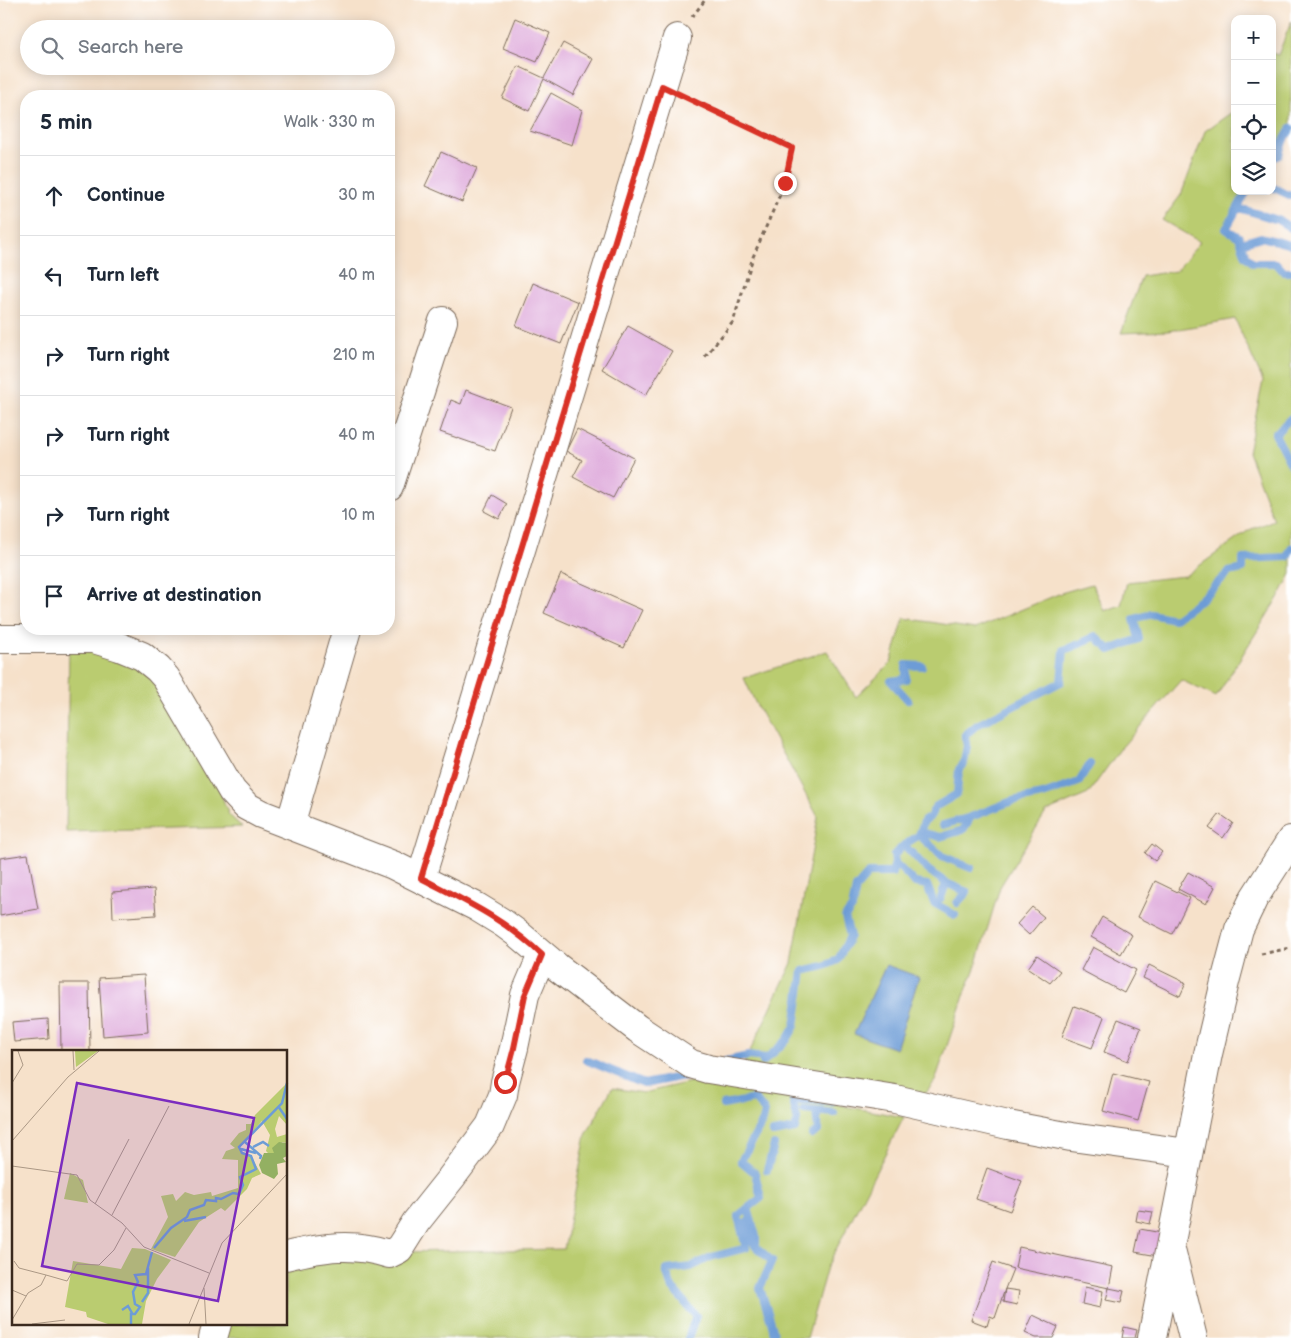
<!DOCTYPE html>
<meta charset="utf-8">
<style>
body{margin:0;font-family:"Balsamiq Sans",sans-serif;background:#f2f2f3;color:#1f2937}
.controls{position:absolute;right:15px;top:15px;display:grid;overflow:hidden;border-radius:10px;box-shadow:0 2px 12px #0003}
.controls button{width:45px;height:45px;display:grid;place-items:center;padding:0;border:0;border-bottom:1px solid #e0e1e3;background:#fff;color:#1f2937;font:25px sans-serif}
.stop{position:absolute;width:15px;height:15px;margin:-11px;border:4px solid #d93025;border-radius:50%;background:#fff}
.stop.end{background:#d93025;border-color:#fff;box-shadow:0 1px 5px #0008}
.list{margin:0;padding:0;list-style:none}
h2{display:flex;justify-content:space-between;align-items:center;height:65px;margin:0;padding:0 20px;font-size:21px}
h2 small{font-size:16px;font-weight:400;color:#747a83}
.list li{display:grid;grid-template-columns:32px 1fr auto;gap:15px;align-items:center;box-sizing:border-box;height:80px;padding:0 20px;border-top:1px solid #e0e1e3}
.list b{display:block;font-size:19px;white-space:nowrap}
.list em{font-size:16px;font-style:normal;color:#747a83}
.icon{flex:none;width:28px;height:28px;fill:none;stroke:currentColor;stroke-width:2;stroke-linecap:round;stroke-linejoin:round}
.map{position:relative;flex:none;width:1291px;height:1338px;overflow:hidden}
.search{position:absolute;background:#fff;box-shadow:0 2px 12px #0003;left:20px;top:20px;width:375px;height:55px;display:flex;align-items:center;gap:12px;box-sizing:border-box;padding:0 18px;border-radius:28px;color:#747a83;font-size:19px}
.panel{position:absolute;background:#fff;box-shadow:0 2px 12px #0003;left:20px;top:90px;width:375px;height:545px;border-radius:20px}
.map>svg:first-child{display:block}
.green{fill:#bacc70;stroke:#7a7b47}
.water{fill:#6d9cd6;stroke:#54637a}
.lines{fill:none;stroke-linecap:round;stroke-linejoin:round}
.stream{stroke:#6d9cd6;stroke-width:8}
.building{fill:#dfacdc}
.minor-casing{stroke:#7c6a5a;stroke-width:30}
.path{stroke:#7c6a5a;stroke-width:3;stroke-dasharray:4 4;stroke-linecap:butt}
.minor{stroke:#fff;stroke-width:28}
.route{stroke:#d93025;stroke-width:6}
.inset-river{fill:none;stroke:#6d9cd6;stroke-width:2.5}
.inset-road{fill:none;stroke:#ab9885;stroke-width:1}
.view{fill:#7b2cbf;fill-opacity:0.15;stroke:#7b2cbf;stroke-width:2.5}
.inset-edge{fill:none;stroke:#3b2a1e;stroke-width:2.5}
</style>
<div class="map">
<svg width="1291" height="1338" viewBox="0 0 1291 1338">
<rect width="100%" height="100%" fill="#fff"/>
<filter id="ink" filterUnits="userSpaceOnUse"><feTurbulence type="fractalNoise" baseFrequency=".02" numOctaves="2"/><feDisplacementMap in="SourceGraphic" scale="10" xChannelSelector="R" yChannelSelector="G"/><feConvolveMatrix kernelMatrix="1 2 1 2 8 2 1 2 1" color-interpolation-filters="sRGB"/></filter>
<filter id="wash" filterUnits="userSpaceOnUse"><feTurbulence type="fractalNoise" baseFrequency=".0096" numOctaves="4" result="noise"/><feDisplacementMap in="SourceGraphic" scale="20" xChannelSelector="R" yChannelSelector="G"/><feGaussianBlur stdDeviation="1.12" result="paint"/><feColorMatrix in="noise" values="0 0 0 0 0 0 0 0 0 0 0 0 0 0 0 0 0 1.4 0 .05"/><feComposite in="paint" operator="in"/></filter>
<g filter="url(#wash)">
<rect width="100%" height="100%" fill="#f6e1ca"/>
<path class="green" d="M 1291,22 L 1291,128 L 1282,144 L 1279,155 L 1272,158 L 1272,53 L 1278,55 Z
M 1235,110 L 1235,191 L 1247,191 L 1226,229 L 1239,237 L 1246,256 L 1253,263 L 1276,263 L 1284,272 L 1291,272 L 1291,574 L 1281,593 L 1216,697 L 1181,680 L 1121,748 L 1088,794 L 1046,812 L 1000,887 L 977,963 L 965,993 L 935,1081 L 926,1093 L 743,1066 L 792,963 L 818,817 L 755,702 L 744,678 L 827,651 L 856,697 L 891,663 L 904,618 L 975,629 L 1061,593 L 1092,584 L 1104,611 L 1121,605 L 1127,582 L 1185,576 L 1249,530 L 1274,520 L 1248,452 L 1263,381 L 1235,319 L 1168,331 L 1121,333 L 1142,276 L 1176,271 L 1200,242 L 1162,220 L 1181,195 L 1205,131 Z
M 69,644 L 175,674 L 229,815 L 242,827 L 66,832 Z
M 707,1078 L 797,1094 L 849,1107 L 904,1117 L 827,1267 L 807,1338 L 211,1338 L 211,1324 L 286,1324 L 286,1254 L 564,1249 L 586,1135 L 612,1088 L 643,1093 Z"/>
<path class="water" d="M 886,965 L 919,977 L 896,1049 L 854,1034 Z"/>
<g class="lines">
<path class="stream" d="M 1272,158 L 1279,155 L 1282,144 L 1291,128
M 1272,187 L 1291,196
M 1247,191 L 1226,229 L 1239,237 L 1246,256 L 1253,263 L 1276,263 L 1284,272 L 1291,272
M 1239,208 L 1278,220 L 1291,228
M 1241,243 L 1261,237 L 1291,245
M 1291,418 L 1275,434 L 1291,465
M 908,700 L 891,681 L 906,679 L 906,665 L 922,666
M 943,825 L 971,817 L 1012,801 L 1043,795 L 1079,782 L 1090,764
M 921,832 L 940,837 L 963,830 L 971,817
M 919,835 L 942,856 L 971,868
M 904,845 L 928,870 L 946,883 L 967,892 L 957,903
M 895,863 L 915,883 L 927,885 L 934,903 L 955,915
M 941,898 L 946,883
M 586,1060 L 644,1084 L 694,1074
M 726,1061 L 748,1056 L 767,1058
M 763,1062 L 787,1040 L 795,1026 L 803,971 L 824,966 L 838,960 L 850,936 L 845,917 L 852,908 L 856,888 L 869,873 L 892,873 L 895,863 L 894,855 L 904,845 L 919,835 L 924,821 L 930,817 L 935,807 L 957,794 L 959,769 L 964,763 L 967,746 L 965,735 L 977,725 L 1061,682 L 1064,650 L 1082,643 L 1095,636 L 1110,650 L 1139,639 L 1134,619 L 1151,614 L 1174,619 L 1200,600 L 1229,572 L 1243,569 L 1243,559 L 1287,557 L 1291,548
M 723,1105 L 755,1099
M 804,1110 L 834,1113
M 773,1133 L 795,1129 L 797,1119 L 793,1101 L 832,1102
M 812,1135 L 818,1131 L 816,1111
M 767,1170 L 774,1145
M 748,1208 L 756,1236 L 756,1247 L 772,1261 L 760,1288 L 772,1325 L 775,1338
M 749,1221 L 745,1224 L 750,1239 L 756,1247
M 688,1338 L 696,1316 L 671,1286 L 666,1270 L 691,1267 L 711,1257 L 746,1248 L 738,1216 L 761,1198 L 755,1173 L 741,1161 L 763,1121 L 765,1112 L 755,1099 L 754,1084"/>
</g>
<g id="blocks">
<path class="building" d="M 515,18 L 550,33 L 537,62 L 503,48 Z
M 563,43 L 593,59 L 573,95 L 544,79 L 529,111 L 502,98 L 518,66 L 544,78 Z
M 551,93 L 582,110 L 572,145 L 530,131 Z
M 441,152 L 477,168 L 462,202 L 425,186 Z
M 533,283 L 578,302 L 561,344 L 516,326 Z
M 628,326 L 672,351 L 646,395 L 602,369 Z
M 466,390 L 511,407 L 495,451 L 440,432 L 451,400 L 461,404 Z
M 577,429 L 634,458 L 613,498 L 573,477 L 582,460 L 566,451 Z
M 492,495 L 507,504 L 499,519 L 484,511 Z
M 561,574 L 642,610 L 624,648 L 544,613 Z
M 1220,814 L 1233,823 L 1223,838 L 1209,828 Z
M 1152,844 L 1162,852 L 1155,861 L 1145,853 Z
M 28,854 L 38,909 L 0,916 L 0,858 Z
M 1188,872 L 1215,887 L 1206,904 L 1178,889 Z
M 1155,881 L 1190,898 L 1172,934 L 1138,917 Z
M 154,889 L 156,915 L 113,918 L 112,892 Z
M 1032,907 L 1044,917 L 1029,935 L 1017,924 Z
M 1102,917 L 1132,935 L 1121,954 L 1091,937 Z
M 1093,947 L 1136,970 L 1124,993 L 1081,970 Z
M 1037,955 L 1060,971 L 1050,983 L 1028,968 Z
M 1149,965 L 1186,983 L 1180,996 L 1143,978 Z
M 144,975 L 148,1032 L 103,1036 L 99,978 Z
M 60,983 L 89,983 L 90,1052 L 61,1052 Z
M 1074,1006 L 1104,1017 L 1092,1048 L 1062,1037 Z
M 48,1019 L 49,1039 L 14,1042 L 12,1022 Z
M 1118,1019 L 1141,1028 L 1128,1061 L 1104,1052 Z
M 1113,1073 L 1149,1082 L 1138,1121 L 1103,1111 Z
M 987,1168 L 1022,1181 L 1010,1211 L 976,1199 Z
M 1138,1210 L 1153,1212 L 1150,1224 L 1136,1221 Z
M 1140,1229 L 1162,1233 L 1158,1256 L 1135,1252 Z
M 1019,1247 L 1113,1267 L 1109,1288 L 1015,1268 Z
M 993,1262 L 1013,1269 L 1005,1289 L 1019,1291 L 1017,1305 L 1003,1302 L 1005,1289 L 995,1318 L 990,1316 L 987,1326 L 971,1320 Z
M 1085,1287 L 1103,1291 L 1100,1308 L 1082,1304 Z
M 1109,1288 L 1124,1291 L 1121,1303 L 1106,1300 Z
M 1033,1315 L 1058,1327 L 1053,1338 L 1036,1338 L 1025,1333 Z
M 1124,1327 L 1137,1330 L 1135,1338 L 1122,1338 Z"/>
</g>
</g>
<g filter="url(#ink)">
<use href="#blocks" fill-opacity="0" stroke="#7c6a5a" stroke-width="1"/>
<g class="lines">
<defs>
<path id="minor" d="M 389,487 L 443,321
M 0,639 L 94,639 L 120,647 L 142,656 L 158,669 L 166,678 L 232,791 L 246,806 L 261,814 L 393,865 L 477,907 L 503,923 L 518,934 L 557,967 L 638,1029 L 691,1064 L 708,1069 L 895,1099 L 1008,1125 L 1071,1137 L 1188,1153
M 290,825 L 347,629
M 421,878 L 677,38
M 1172,1253 L 1193,1338
M 286,1256 C 323,1247 352,1242 389,1254 L 399,1249 L 416,1222 L 451,1178 L 490,1126 L 503,1095 L 505,1082 L 514,1048 L 525,995 L 542,955
M 213,1338 L 217,1324
M 1152,1338 L 1208,1054 L 1225,982 L 1239,929 L 1254,898 L 1291,840"/>
</defs>
<use href="#minor" class="minor-casing"/>
<path class="path" d="M 692,17 L 705,0
M 686,97 L 793,147 L 785,183 L 753,257 L 733,322 L 703,359
M 1261,954 L 1291,948"/>
<use href="#minor" class="minor"/>
</g>
</g>
<g class="lines" filter="url(#ink)">
<path class="route" d="M 505,1082 L 514,1048 L 525,995 L 542,955 C 506,920 465,901 421,878 L 662,86 L 792,148 L 785,183"/>
</g>
<g transform="translate(12 1050)">
<rect width="275" height="275" fill="#f6e1ca"/>
<path d="M 63,1 L 86,1 L 64,17 ZM 275,33 L 275,75 L 267,66 L 263,79 L 265,87 L 275,84 L 275,93 L 270,92 L 263,103 L 257,104 L 254,101 L 258,85 L 250,71 L 227,97 L 230,103 L 239,106 L 249,124 L 240,128 L 235,139 L 213,161 L 209,158 L 187,172 L 163,207 L 139,199 L 156,167 L 149,146 L 161,144 L 164,151 L 173,142 L 182,145 L 199,142 L 200,146 L 226,138 L 226,110 L 210,109 L 214,101 L 223,98 L 218,94 L 227,83 L 234,80 L 234,74 L 239,74 L 243,65 ZM 58,123 L 71,130 L 76,153 L 52,149 ZM 120,198 L 133,199 L 159,210 L 145,229 L 134,251 L 130,274 L 96,274 L 75,267 L 74,262 L 53,257 L 61,211 L 109,219 Z" fill="#bacc70"/>
<path d="M 267,92 L 275,93 L 275,106 L 271,108 L 274,112 L 265,114 L 266,124 L 262,129 L 250,123 L 247,115 L 252,103 L 262,103 L 260,98 Z" fill="#93b062"/>
<path class="inset-river" d="M 266,56 L 275,69M 233,92 L 249,106 L 248,109M 241,97 L 251,92 L 257,96M 229,99 L 244,103M 172,171 L 194,167M 142,198 L 159,178 L 175,167 L 178,160 L 192,155 L 194,150 L 204,151 L 204,148 L 209,149 L 221,143 L 227,144 L 231,135 L 228,127 L 244,119 L 239,106 L 230,103 L 227,97 L 270,53 L 275,33M 130,252 L 136,243 L 136,218M 110,260 L 116,256 L 120,263M 119,274 L 119,264 L 123,264 L 128,257 L 123,254 L 121,242 L 126,232 L 123,225 L 134,224 L 140,202"/>
<path class="inset-road" d="M 61,1 L 62,20M 0,33 L 11,15 L 6,1M 0,91 L 56,27 L 87,1M 0,116 L 65,125 L 78,150 L 110,173 L 132,197 L 197,223M 83,154 L 117,89M 100,165 L 157,56M 2,211 L 7,218 L 34,225M 192,238 L 194,274M 0,240 L 14,246M 0,270 L 16,243 L 29,235 L 34,225 L 55,231 L 65,214 L 87,215 L 102,200 L 114,178M 20,274 L 53,270M 177,274 L 210,193 L 275,124"/>
<path class="view" d="M 65,33 L 242,68 L 206,251 L 30,216 Z"/>
<rect width="275" height="275" class="inset-edge"/>
</g>
</svg>
<div class="controls">
<button>+</button>
<button>−</button>
<button><svg class="icon" aria-label="locate" viewBox="0 0 24 24"><circle cx="12" cy="12" r="6"/><path d="M12 2v4M12 18v4M2 12h4M18 12h4"/></svg></button>
<button><svg class="icon" aria-label="layers" viewBox="0 0 24 24"><path d="M12 4l9 5-9 5-9-5zM3 14l9 5 9-5"/></svg></button>
</div>
<div class="stop" style="left:505px;top:1082px"></div>
<div class="stop end" style="left:785px;top:183px"></div>
<div class="search"><svg class="icon" aria-label="search" viewBox="0 0 24 24"><circle cx="10" cy="10" r="6"/><path d="M15 15l6 6"/></svg>Search here</div>
<section class="panel">
<h2>5 min<small>Walk · 330 m</small></h2>
<ul class="list">
<li><svg class="icon" aria-label="ahead" viewBox="0 0 24 24"><path d="M12 20V5M6 11l6-6 6 6"/></svg><div><b>Continue</b></div><em>30 m</em></li>
<li><svg class="icon" aria-label="left" viewBox="0 0 24 24"><path d="M17 20v-9H6M10 6l-5 5 5 5"/></svg><div><b>Turn left</b></div><em>40 m</em></li>
<li><svg class="icon" aria-label="right" viewBox="0 0 24 24"><path d="M7 20v-9h11M14 6l5 5-5 5"/></svg><div><b>Turn right</b></div><em>210 m</em></li>
<li><svg class="icon" aria-label="right" viewBox="0 0 24 24"><path d="M7 20v-9h11M14 6l5 5-5 5"/></svg><div><b>Turn right</b></div><em>40 m</em></li>
<li><svg class="icon" aria-label="right" viewBox="0 0 24 24"><path d="M7 20v-9h11M14 6l5 5-5 5"/></svg><div><b>Turn right</b></div><em>10 m</em></li>
<li><svg class="icon" aria-label="arrive" viewBox="0 0 24 24"><path d="M6 21V4h12l-3 4 3 4H6"/></svg><div><b>Arrive at destination</b></div></li>
</ul>
</section>
</div>
